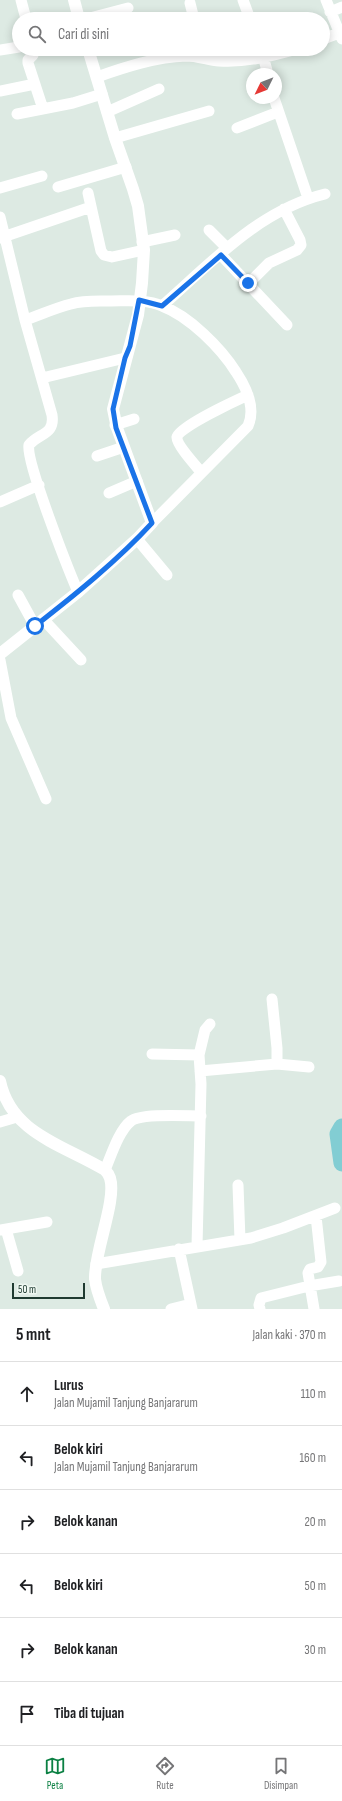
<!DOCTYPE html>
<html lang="id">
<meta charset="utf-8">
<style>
body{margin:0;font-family:"Sofia Sans Condensed",sans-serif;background:#f2f2f2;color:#202124}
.compass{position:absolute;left:246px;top:68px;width:36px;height:36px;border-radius:50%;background:#fff;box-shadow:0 2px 10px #0003;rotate:227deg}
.scale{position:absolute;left:12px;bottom:10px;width:73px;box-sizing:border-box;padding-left:4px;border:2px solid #1e3a30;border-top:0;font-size:11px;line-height:14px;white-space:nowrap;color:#1e3a30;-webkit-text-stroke:3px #eef7f1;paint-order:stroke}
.stop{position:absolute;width:12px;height:12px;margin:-9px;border:3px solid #1a73e8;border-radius:50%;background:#fff}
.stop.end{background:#1a73e8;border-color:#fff;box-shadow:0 1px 4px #0008}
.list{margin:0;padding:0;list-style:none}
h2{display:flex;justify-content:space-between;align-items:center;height:52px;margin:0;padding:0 16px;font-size:17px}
h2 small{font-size:13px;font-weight:400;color:#757577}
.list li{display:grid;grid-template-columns:26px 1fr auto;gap:12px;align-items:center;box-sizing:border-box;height:64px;padding:0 16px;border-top:1px solid #e0e0e0}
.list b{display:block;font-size:15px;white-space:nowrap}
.list p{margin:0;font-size:13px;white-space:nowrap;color:#757577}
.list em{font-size:13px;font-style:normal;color:#757577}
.icon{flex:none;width:22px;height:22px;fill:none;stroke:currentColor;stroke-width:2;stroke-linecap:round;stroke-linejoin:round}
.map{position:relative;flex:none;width:342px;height:1309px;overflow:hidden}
.search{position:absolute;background:#fff;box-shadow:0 2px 10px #0003;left:12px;right:12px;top:12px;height:44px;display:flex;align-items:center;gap:10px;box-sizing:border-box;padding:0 14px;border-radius:22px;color:#757577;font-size:15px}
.sheet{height:436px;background:#fff}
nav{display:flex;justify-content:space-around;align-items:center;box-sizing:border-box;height:56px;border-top:1px solid #e0e0e0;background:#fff;font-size:11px;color:#757577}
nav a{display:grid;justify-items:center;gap:2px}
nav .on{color:#0b8043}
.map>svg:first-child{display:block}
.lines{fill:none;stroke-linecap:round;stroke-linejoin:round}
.river{stroke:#82cdd3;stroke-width:17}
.minor{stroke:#fff;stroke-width:11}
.tertiary{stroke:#fff;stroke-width:12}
.route{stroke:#1a73e8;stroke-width:5}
</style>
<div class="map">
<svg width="342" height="1309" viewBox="0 0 342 1309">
<rect width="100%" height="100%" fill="#ddeae3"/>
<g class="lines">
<path class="river" d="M 342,1127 L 338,1134 L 342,1163"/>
<path class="minor" d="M 21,0 L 26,19
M 243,0 L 250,19
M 326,0 L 342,39
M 190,3 L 194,19
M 330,12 L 342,7
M 86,19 L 128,8
M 323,39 L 339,33
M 34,49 L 33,55 L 28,60 L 28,63 L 43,109
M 261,49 L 268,74
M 0,50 L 19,47
M 97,77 C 125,67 156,57 186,56 C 197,56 208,60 219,61 C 245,63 272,56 297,49
M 0,91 L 35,84
M 274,98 L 308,198
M 107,112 L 159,89
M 17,114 L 73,103 L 102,94
M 237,128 L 278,112
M 115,138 L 209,111
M 58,187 L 126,167
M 0,188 L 42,176
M 88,193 L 101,251 L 104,255 L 112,257 L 144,250
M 0,217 L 25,320 L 52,415 C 55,435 39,433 29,445 C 25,460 69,571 78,592
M 209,230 L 227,248
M 0,238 L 91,207
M 142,242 L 175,235
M 221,255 L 287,325
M 249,283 L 269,263 L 297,250 L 301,245 L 300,240 L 284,209
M 162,306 C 211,263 259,210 325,194
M 25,320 C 40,315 55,308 71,304 C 84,300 97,301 111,301 C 128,301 146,299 162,306 C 189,316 221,348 236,372 C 246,387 256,408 248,426 L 152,523
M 42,378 L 125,358
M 115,425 L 134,419
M 97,456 L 124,447
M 201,472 C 196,466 176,444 177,437 C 179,427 237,400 248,395
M 109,493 L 137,481
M 0,502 L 39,485
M 137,539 L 167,575
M 18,595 L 35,626
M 43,619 L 81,660
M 0,660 L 11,718 L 46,799
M 272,999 L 277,1048 L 277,1064
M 152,1054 L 199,1055
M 200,1071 L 277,1064 L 309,1067
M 0,1122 L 17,1117
M 105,1170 C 111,1156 119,1130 131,1121 C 141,1113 186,1116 201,1116
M 238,1185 L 240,1240
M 6,1229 L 18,1271
M 0,1230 L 47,1222
M 197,1246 L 201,1084 L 199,1055 L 205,1030 L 210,1024
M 179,1249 L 192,1309
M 96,1264 L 251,1238 L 283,1228 L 335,1208
M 171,1309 L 191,1304
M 260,1309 L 259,1305 L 261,1298 L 309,1286 L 339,1281
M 314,1309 L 308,1273 L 310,1269 L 318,1267 L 321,1262 L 316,1216"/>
<path class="tertiary" d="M 74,0 L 79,19
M 0,654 L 78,592 L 137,539 L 152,523 L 117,428 L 113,409 L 138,315 L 142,283 L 144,250 L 138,206 L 133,189 L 115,138 L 88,49
M 0,1081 C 11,1134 64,1145 105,1170 C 107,1172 109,1175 110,1178 C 117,1200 94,1252 95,1279 C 96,1289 100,1299 104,1309"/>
</g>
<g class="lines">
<path class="route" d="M 35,626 C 76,594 117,561 152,523 L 116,428 L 113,409 L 125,358 L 130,346 L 139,300 L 162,306 L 221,255 L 248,283"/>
</g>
</svg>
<svg class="compass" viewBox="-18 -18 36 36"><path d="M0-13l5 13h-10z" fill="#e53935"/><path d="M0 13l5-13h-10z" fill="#757577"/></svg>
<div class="scale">50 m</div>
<div class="stop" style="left:35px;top:626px"></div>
<div class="stop end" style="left:248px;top:283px"></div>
<div class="search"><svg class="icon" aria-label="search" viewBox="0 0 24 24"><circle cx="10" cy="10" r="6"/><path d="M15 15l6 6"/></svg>Cari di sini</div>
</div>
<section class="sheet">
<h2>5 mnt<small>Jalan kaki · 370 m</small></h2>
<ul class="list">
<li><svg class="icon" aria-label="ahead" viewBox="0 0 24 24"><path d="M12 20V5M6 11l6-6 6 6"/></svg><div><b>Lurus</b><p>Jalan Mujamil Tanjung Banjararum</p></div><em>110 m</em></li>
<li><svg class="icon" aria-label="left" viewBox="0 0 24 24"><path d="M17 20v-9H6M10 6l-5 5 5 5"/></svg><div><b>Belok kiri</b><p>Jalan Mujamil Tanjung Banjararum</p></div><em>160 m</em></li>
<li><svg class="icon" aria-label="right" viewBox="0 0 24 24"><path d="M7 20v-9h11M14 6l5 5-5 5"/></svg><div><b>Belok kanan</b></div><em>20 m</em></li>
<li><svg class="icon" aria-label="left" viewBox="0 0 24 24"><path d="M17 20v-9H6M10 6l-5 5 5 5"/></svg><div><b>Belok kiri</b></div><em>50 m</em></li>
<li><svg class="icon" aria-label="right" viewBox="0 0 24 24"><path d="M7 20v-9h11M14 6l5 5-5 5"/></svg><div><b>Belok kanan</b></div><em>30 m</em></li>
<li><svg class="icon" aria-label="arrive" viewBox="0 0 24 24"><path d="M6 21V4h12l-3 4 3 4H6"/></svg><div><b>Tiba di tujuan</b></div></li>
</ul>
</section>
<nav>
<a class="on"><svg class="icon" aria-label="map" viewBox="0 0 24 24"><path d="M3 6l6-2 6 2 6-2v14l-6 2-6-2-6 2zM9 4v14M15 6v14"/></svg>Peta</a>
<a><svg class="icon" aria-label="directions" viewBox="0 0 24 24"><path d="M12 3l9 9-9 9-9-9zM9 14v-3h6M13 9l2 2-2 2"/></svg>Rute</a>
<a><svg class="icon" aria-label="saved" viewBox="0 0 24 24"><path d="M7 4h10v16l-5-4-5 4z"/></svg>Disimpan</a>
</nav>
